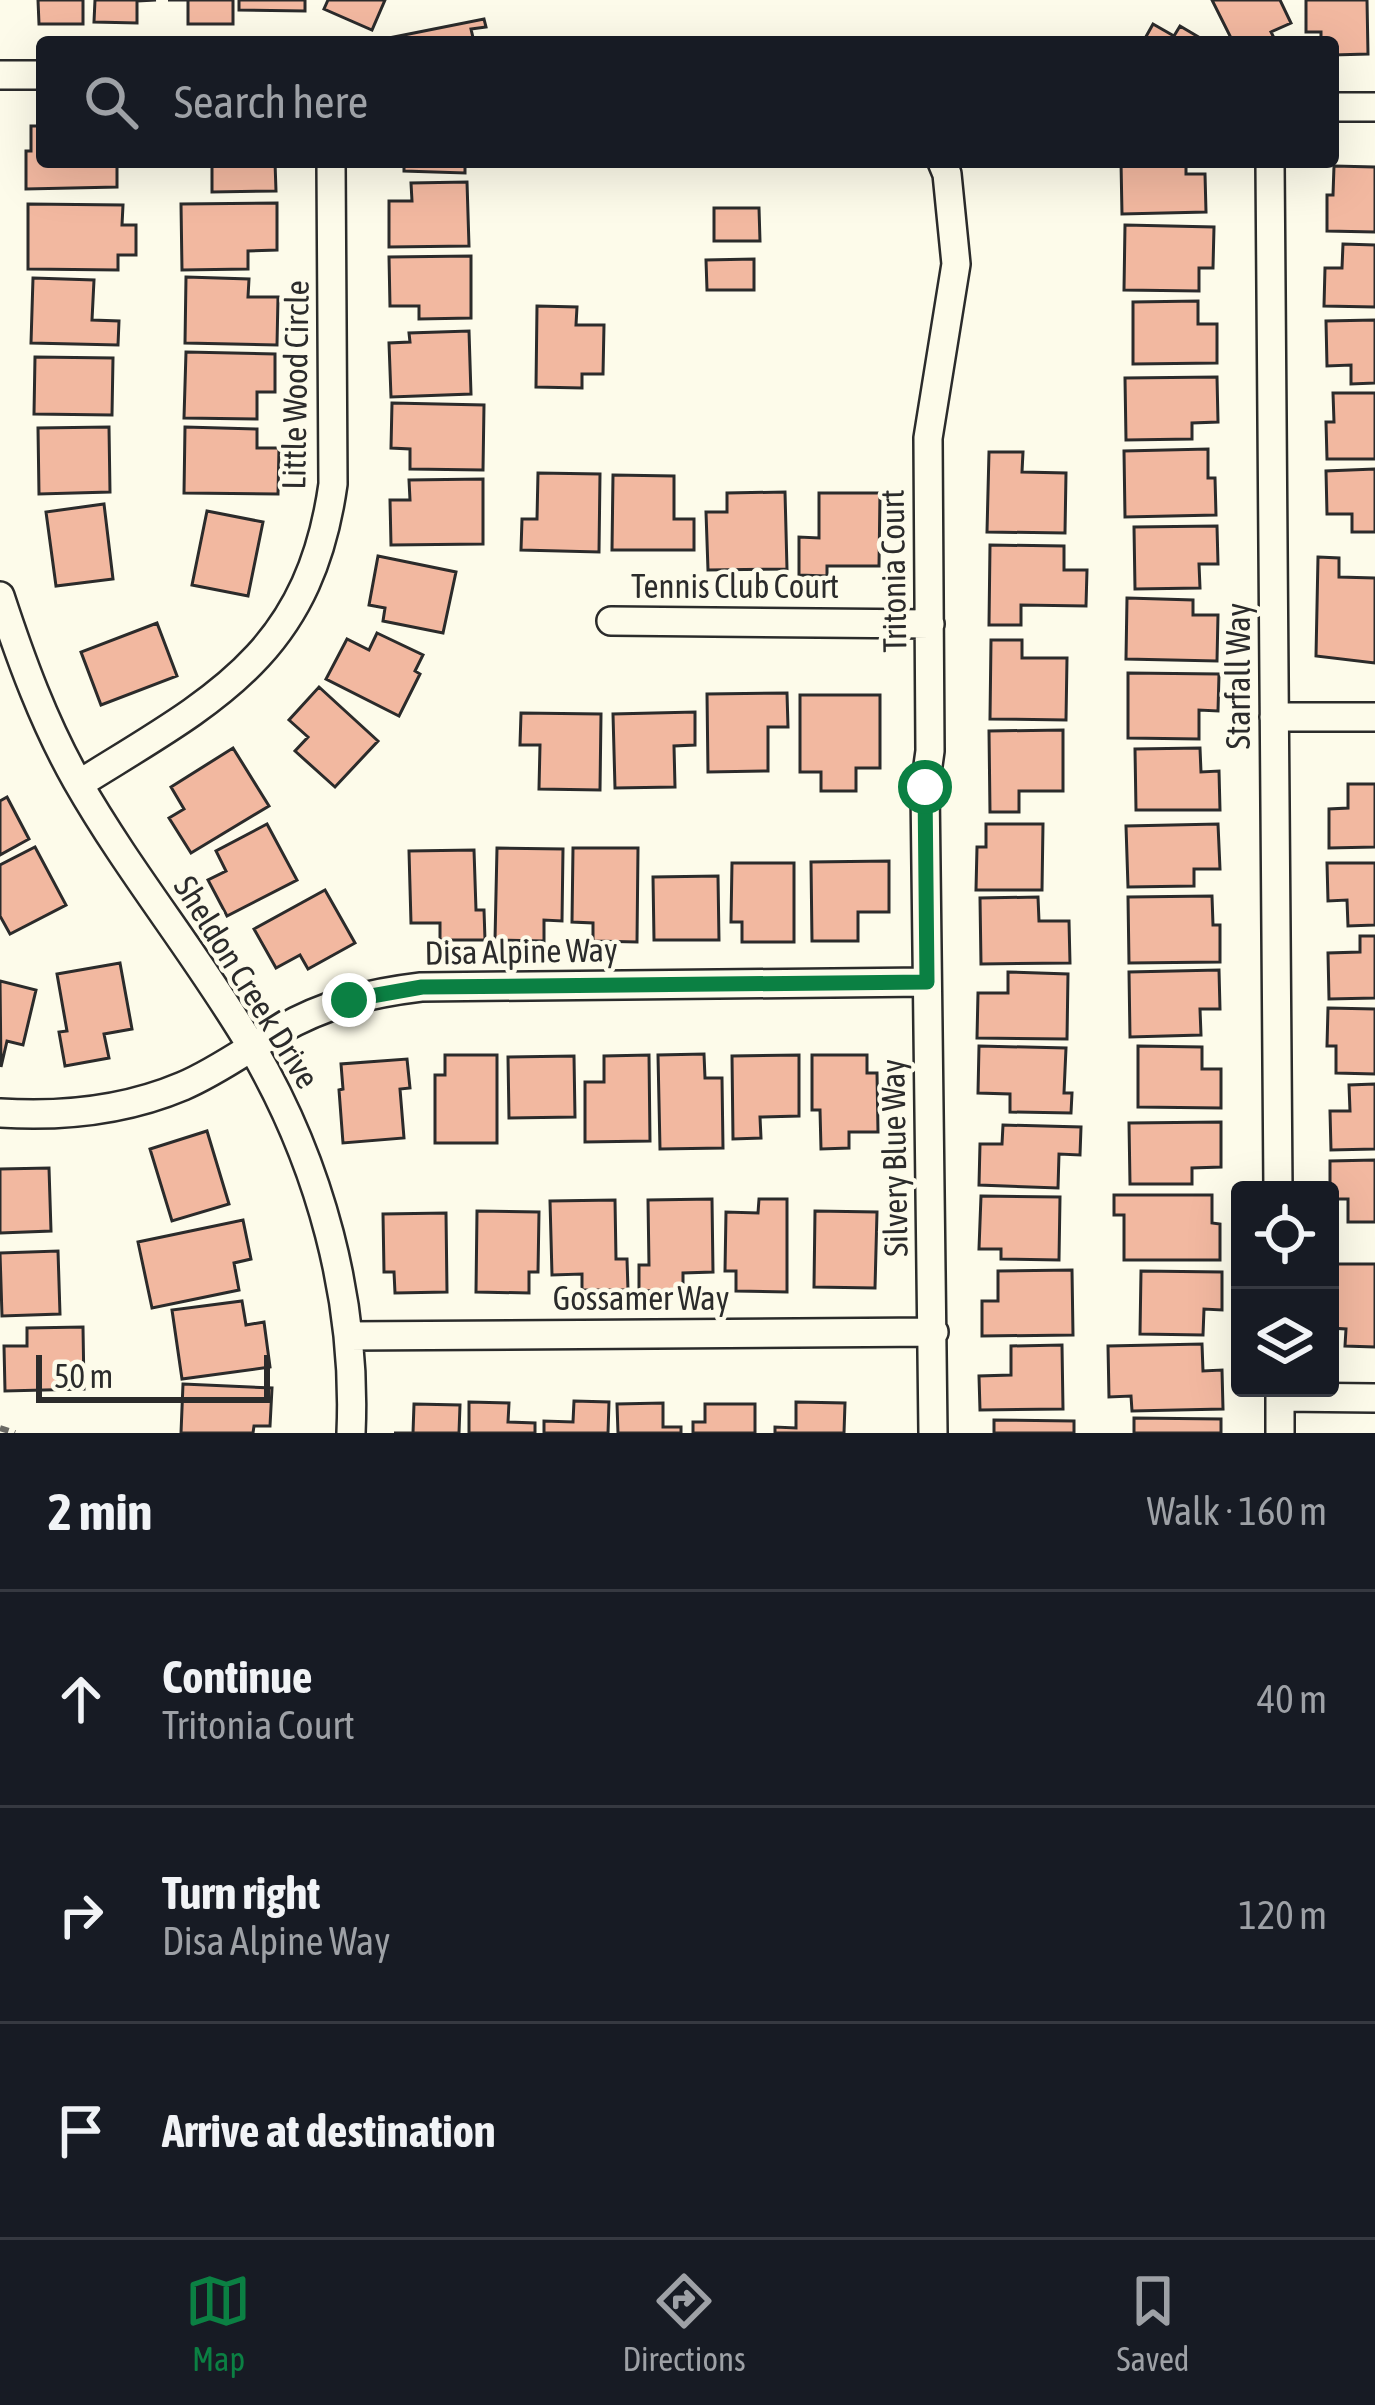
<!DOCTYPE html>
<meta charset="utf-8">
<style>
body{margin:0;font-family:"Asap Condensed",sans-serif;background:#20242c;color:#f1f3f6}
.controls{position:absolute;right:36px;bottom:36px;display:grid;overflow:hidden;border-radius:12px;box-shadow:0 12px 48px #0002}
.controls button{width:108px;height:108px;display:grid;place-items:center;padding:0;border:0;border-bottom:3px solid #363941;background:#171b24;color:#f1f3f6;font:60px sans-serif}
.scale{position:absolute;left:36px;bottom:30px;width:234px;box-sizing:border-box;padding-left:12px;border:6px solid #2b2b2b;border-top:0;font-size:33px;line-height:42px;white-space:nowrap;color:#2b2b2b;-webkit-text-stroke:9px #fdfbea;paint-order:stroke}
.stop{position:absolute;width:36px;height:36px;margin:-27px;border:9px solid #0b8043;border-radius:50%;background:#fff}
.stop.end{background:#0b8043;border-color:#fff;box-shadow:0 3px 12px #0008}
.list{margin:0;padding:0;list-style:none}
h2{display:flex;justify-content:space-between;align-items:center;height:156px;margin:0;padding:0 48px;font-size:51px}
h2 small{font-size:39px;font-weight:400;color:#9ea1a6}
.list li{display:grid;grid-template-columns:78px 1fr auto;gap:36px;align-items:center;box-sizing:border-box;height:216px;padding:0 48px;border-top:3px solid #363941}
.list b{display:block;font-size:45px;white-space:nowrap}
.list p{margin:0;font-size:39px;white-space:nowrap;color:#9ea1a6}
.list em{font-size:39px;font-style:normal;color:#9ea1a6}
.icon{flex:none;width:66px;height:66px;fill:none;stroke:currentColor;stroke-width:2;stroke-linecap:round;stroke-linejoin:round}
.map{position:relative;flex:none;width:1375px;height:1433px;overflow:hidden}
.search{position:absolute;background:#171b24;box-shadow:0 12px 48px #0002;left:36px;right:36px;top:36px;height:132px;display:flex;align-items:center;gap:30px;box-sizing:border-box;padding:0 42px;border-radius:12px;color:#9ea1a6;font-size:45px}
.sheet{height:804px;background:#171b24}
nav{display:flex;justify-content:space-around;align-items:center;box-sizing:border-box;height:168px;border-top:3px solid #363941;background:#171b24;font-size:33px;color:#9ea1a6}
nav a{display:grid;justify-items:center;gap:6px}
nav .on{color:#0b8043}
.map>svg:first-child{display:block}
.building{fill:#f2b8a0;stroke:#2b2b2b;stroke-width:3}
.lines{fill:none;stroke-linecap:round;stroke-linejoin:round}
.minor-casing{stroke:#2b2b2b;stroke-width:32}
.path{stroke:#6a6964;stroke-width:6;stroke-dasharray:9 6;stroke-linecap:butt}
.minor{stroke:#fdfbea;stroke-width:27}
.route{stroke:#0b8043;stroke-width:15}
.labels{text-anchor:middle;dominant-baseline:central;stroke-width:9;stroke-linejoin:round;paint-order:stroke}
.street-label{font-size:33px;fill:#2b2b2b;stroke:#fdfbea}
</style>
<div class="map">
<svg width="1375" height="1433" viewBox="0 0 1375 1433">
<rect width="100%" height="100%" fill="#fdfbea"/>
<path class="building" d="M 38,0 L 83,0 L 83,24 L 39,24 Z
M 95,0 L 156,0 L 137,1 L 137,23 L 94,22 Z
M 168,0 L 233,0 L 233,24 L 188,24 L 188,0 Z
M 239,0 L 305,0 L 305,11 L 239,10 Z
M 328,0 L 385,0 L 372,30 L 324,9 Z
M 1212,0 L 1280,0 L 1291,23 L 1271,32 L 1276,42 L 1233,42 Z
M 1306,0 L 1367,0 L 1368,54 L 1333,55 L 1333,42 L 1321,42 L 1321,32 L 1306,32 Z
M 484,19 L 486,27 L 471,29 L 474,42 L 390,42 L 389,38 Z
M 1153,24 L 1174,36 L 1180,26 L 1207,42 L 1143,42 Z
M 31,126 L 42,126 L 42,162 L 117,162 L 117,187 L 26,189 L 26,151 L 31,151 Z
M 212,162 L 275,162 L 276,191 L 212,192 Z
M 404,162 L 465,162 L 465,173 L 404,171 Z
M 1121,162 L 1186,162 L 1186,174 L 1205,174 L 1206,212 L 1122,214 Z
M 1334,166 L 1375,167 L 1375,232 L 1327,231 L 1327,195 L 1333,195 Z
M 467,182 L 469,246 L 389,247 L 389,201 L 412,201 L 411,183 Z
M 277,203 L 277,250 L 248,251 L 248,269 L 182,270 L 181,204 Z
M 28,204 L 123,205 L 122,225 L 136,225 L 136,255 L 118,255 L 118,270 L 28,269 Z
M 714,208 L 759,208 L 760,241 L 714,241 Z
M 1125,225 L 1214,227 L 1213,268 L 1199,268 L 1199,291 L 1124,290 Z
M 1343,244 L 1375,245 L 1375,307 L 1324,306 L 1325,268 L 1342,268 Z
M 471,256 L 471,318 L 419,319 L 419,306 L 390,306 L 389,257 Z
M 754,259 L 754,290 L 707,290 L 706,260 Z
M 186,277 L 249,279 L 248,297 L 278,297 L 277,345 L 185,343 Z
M 33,278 L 94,280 L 92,320 L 119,321 L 118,345 L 31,343 Z
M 1198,301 L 1198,324 L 1217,324 L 1217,363 L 1133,364 L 1133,302 Z
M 537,306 L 577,307 L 576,325 L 604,325 L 603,374 L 582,374 L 582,388 L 536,387 Z
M 1375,320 L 1375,383 L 1351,384 L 1351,365 L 1327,366 L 1326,321 Z
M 469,331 L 471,394 L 391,397 L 389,343 L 410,342 L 409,333 Z
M 186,352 L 275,354 L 275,392 L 257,392 L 257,419 L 184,418 Z
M 35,357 L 113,358 L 112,415 L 34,414 Z
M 1217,377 L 1218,422 L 1192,423 L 1192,439 L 1126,440 L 1125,378 Z
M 1333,393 L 1375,393 L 1375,459 L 1327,459 L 1326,422 L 1334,422 Z
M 392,403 L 484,405 L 483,470 L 410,469 L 410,449 L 391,448 Z
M 109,427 L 110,492 L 39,494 L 38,428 Z
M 185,427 L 257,429 L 257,448 L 279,448 L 278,494 L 184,493 Z
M 1208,449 L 1208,478 L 1215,478 L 1216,515 L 1125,517 L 1124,451 Z
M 989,452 L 1023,452 L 1022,472 L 1066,473 L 1065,533 L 987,532 Z
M 1375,469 L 1375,532 L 1352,532 L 1352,514 L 1327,514 L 1326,471 Z
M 538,473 L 600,474 L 599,552 L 521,550 L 522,519 L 537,519 Z
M 613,475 L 674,476 L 674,519 L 694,519 L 694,550 L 612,550 Z
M 483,479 L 483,544 L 391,545 L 390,500 L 410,500 L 409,480 Z
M 785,492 L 787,569 L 708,570 L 706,512 L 727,512 L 727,493 Z
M 819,493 L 880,493 L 879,566 L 827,566 L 827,576 L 799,575 L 799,537 L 819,538 Z
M 104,504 L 113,579 L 56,586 L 46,512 Z
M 207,511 L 263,522 L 248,596 L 192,585 Z
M 1217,526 L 1218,564 L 1199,564 L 1200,588 L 1135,589 L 1134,527 Z
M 990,545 L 1064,546 L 1064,570 L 1087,570 L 1086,606 L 1021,605 L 1021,625 L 989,625 Z
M 378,556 L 456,572 L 443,633 L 383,621 L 385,608 L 369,605 Z
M 1318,557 L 1339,558 L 1339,577 L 1375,578 L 1375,663 L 1316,656 Z
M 1127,598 L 1193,600 L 1193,615 L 1218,615 L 1217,661 L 1126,659 Z
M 157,623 L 177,676 L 101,705 L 81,652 Z
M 377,633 L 423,655 L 415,671 L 420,674 L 399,716 L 326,679 L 347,639 L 369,650 Z
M 991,640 L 1022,640 L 1022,658 L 1067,658 L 1066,720 L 990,719 Z
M 1128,673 L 1219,674 L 1218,711 L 1199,710 L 1199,739 L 1128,738 Z
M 319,687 L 378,741 L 335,787 L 295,751 L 308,737 L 289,720 Z
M 787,693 L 788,727 L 768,727 L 768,771 L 708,772 L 707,694 Z
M 800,695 L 880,695 L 880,768 L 856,768 L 856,791 L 821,791 L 821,772 L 800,772 Z
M 695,712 L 695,745 L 674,746 L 675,787 L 615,788 L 613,714 Z
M 521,713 L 601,714 L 600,790 L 539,789 L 540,745 L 520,745 Z
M 1063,730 L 1063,791 L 1019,791 L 1019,812 L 990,812 L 989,731 Z
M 233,748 L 269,806 L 191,853 L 169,818 L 184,809 L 171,787 Z
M 1200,748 L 1201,772 L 1219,771 L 1220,810 L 1136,810 L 1135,749 Z
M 1348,784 L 1375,784 L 1375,847 L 1329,848 L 1329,809 L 1348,808 Z
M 7,797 L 29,839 L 0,855 L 0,801 Z
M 267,824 L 297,880 L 227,916 L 208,880 L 226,871 L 216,851 Z
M 986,824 L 1043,824 L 1042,890 L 976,890 L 977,847 L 986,847 Z
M 1218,824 L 1220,869 L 1194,869 L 1194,886 L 1128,887 L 1126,826 Z
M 35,847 L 66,905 L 10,934 L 0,916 L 0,865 Z
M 497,848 L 563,849 L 562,921 L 544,920 L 544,941 L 495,940 Z
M 573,848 L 638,848 L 637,942 L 593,941 L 593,923 L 572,922 Z
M 474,850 L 476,910 L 484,910 L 485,940 L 440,940 L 440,923 L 411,923 L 409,851 Z
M 889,861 L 889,912 L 858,912 L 858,941 L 812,941 L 811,862 Z
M 732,863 L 794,863 L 794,942 L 742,942 L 742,922 L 731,922 Z
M 1327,863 L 1375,863 L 1375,925 L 1348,926 L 1347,900 L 1328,901 Z
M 718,876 L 719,940 L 654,940 L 653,877 Z
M 325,890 L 355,943 L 308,969 L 300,955 L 276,968 L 254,929 Z
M 1212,896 L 1213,925 L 1220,925 L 1220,962 L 1129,963 L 1128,897 Z
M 1038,897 L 1039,921 L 1069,921 L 1070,963 L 981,964 L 980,898 Z
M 1360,936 L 1375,936 L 1375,998 L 1329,999 L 1328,953 L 1360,952 Z
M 120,963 L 132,1029 L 104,1034 L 109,1058 L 65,1066 L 59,1032 L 67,1031 L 57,974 Z
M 1219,970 L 1220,1009 L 1200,1009 L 1201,1035 L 1130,1037 L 1129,972 Z
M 1008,972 L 1068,974 L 1067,1039 L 977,1038 L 978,993 L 1008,993 Z
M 0,981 L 36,990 L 23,1045 L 7,1041 L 1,1067 Z
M 1328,1008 L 1375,1009 L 1375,1074 L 1336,1073 L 1336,1046 L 1327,1046 Z
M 979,1046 L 1066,1048 L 1064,1093 L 1072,1093 L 1071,1113 L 1010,1112 L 1010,1094 L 978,1093 Z
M 1138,1046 L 1202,1047 L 1202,1069 L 1221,1069 L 1221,1108 L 1138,1107 Z
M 704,1054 L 705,1078 L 722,1078 L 723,1148 L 660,1149 L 658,1055 Z
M 445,1055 L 497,1055 L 497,1143 L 435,1143 L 435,1075 L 445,1075 Z
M 649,1055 L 650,1141 L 585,1142 L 585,1082 L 604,1082 L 604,1056 Z
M 799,1055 L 799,1116 L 760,1117 L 761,1138 L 733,1139 L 732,1056 Z
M 812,1055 L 867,1055 L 867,1073 L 877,1073 L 878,1132 L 849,1132 L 849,1148 L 821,1149 L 820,1110 L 812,1110 Z
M 574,1056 L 575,1117 L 509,1118 L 508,1057 Z
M 407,1059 L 410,1088 L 400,1089 L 404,1138 L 343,1143 L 339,1090 L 343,1089 L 341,1064 Z
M 1375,1084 L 1375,1149 L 1331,1150 L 1330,1111 L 1350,1111 L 1349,1085 Z
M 1221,1122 L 1221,1167 L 1192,1168 L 1192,1184 L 1130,1184 L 1129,1123 Z
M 1003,1125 L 1081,1127 L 1080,1155 L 1059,1154 L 1058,1188 L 979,1185 L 980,1144 L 1002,1144 Z
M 207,1131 L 229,1204 L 172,1221 L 150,1149 Z
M 1375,1160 L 1375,1222 L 1348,1222 L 1348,1199 L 1330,1199 L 1330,1161 Z
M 49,1168 L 51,1231 L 0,1233 L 0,1169 Z
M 1114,1195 L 1212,1195 L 1212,1223 L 1220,1224 L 1220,1260 L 1124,1260 L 1124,1215 L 1114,1215 Z
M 981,1196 L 1060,1197 L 1059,1260 L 1001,1259 L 1001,1249 L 979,1249 Z
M 712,1199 L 713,1272 L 683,1273 L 683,1290 L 639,1291 L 639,1265 L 649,1265 L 648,1200 Z
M 759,1199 L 787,1199 L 787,1292 L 736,1291 L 736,1271 L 725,1271 L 726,1212 L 758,1213 Z
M 615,1200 L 616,1259 L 627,1259 L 628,1290 L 582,1290 L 582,1274 L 552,1275 L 550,1201 Z
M 477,1211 L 539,1212 L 538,1272 L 529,1272 L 529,1293 L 476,1292 Z
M 815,1211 L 877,1212 L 875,1288 L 814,1287 Z
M 446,1213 L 447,1292 L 395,1293 L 394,1272 L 384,1272 L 383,1214 Z
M 243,1220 L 251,1259 L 234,1263 L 239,1290 L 152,1308 L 138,1242 Z
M 58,1251 L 60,1314 L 2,1316 L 0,1253 Z
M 1330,1264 L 1375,1264 L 1375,1347 L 1345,1346 L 1346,1329 L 1330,1328 Z
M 1072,1270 L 1073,1335 L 982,1336 L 982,1301 L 998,1301 L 998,1271 Z
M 1141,1271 L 1222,1272 L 1222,1310 L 1204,1309 L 1203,1335 L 1140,1334 Z
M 242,1301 L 246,1325 L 264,1322 L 270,1367 L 182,1379 L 172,1310 Z
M 83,1327 L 84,1389 L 5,1391 L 4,1346 L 27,1346 L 27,1328 Z
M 1202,1344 L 1203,1371 L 1222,1370 L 1223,1409 L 1132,1411 L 1131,1396 L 1109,1397 L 1108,1346 Z
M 1062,1345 L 1063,1409 L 980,1410 L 979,1376 L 1011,1375 L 1011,1346 Z
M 183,1384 L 272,1388 L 270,1426 L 254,1426 L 253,1433 L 181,1433 Z
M 574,1401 L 609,1402 L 608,1433 L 544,1433 L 544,1421 L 573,1422 Z
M 469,1402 L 509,1403 L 508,1422 L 535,1423 L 535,1433 L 469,1433 Z
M 796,1402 L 845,1403 L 844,1433 L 775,1433 L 775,1427 L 796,1428 Z
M 663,1403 L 663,1427 L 681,1427 L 681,1433 L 618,1433 L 617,1404 Z
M 414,1404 L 460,1405 L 459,1433 L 394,1433 L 413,1433 Z
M 705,1404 L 755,1404 L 755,1433 L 693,1433 L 693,1422 L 705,1422 Z
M 1134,1418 L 1221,1419 L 1221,1433 L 1134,1433 Z
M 994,1420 L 1074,1421 L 1074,1433 L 994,1433 Z"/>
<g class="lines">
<defs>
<path id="minor" d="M 0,75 L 42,75
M 1333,107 L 1375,107
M 1270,162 L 1278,1190
M 0,596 C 21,660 44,723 77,781 C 130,874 199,957 253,1049 C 320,1164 357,1299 351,1433
M 611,621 L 930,624
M 1274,717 L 1375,717
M 79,784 C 212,701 309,656 333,484 L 331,162
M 0,1113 C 63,1117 124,1111 183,1086 C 218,1071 247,1049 280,1030 C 324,1004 371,993 421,987 L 927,982
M 348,1336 L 934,1332
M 1280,1388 L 1280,1433
M 1280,1397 L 1375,1398
M 933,1433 L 925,787 L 930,751 L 928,438 L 956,264 L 947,174 L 942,162"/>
</defs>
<use href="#minor" class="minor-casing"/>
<path class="path" d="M 0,1428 L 15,1433"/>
<use href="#minor" class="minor"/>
</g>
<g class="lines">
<path class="route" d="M 349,1000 L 422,987 L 927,982 L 925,787"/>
</g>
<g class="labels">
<g class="street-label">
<text transform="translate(295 385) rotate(-89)">Little Wood Circle</text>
<text transform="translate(893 571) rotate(-91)">Tritonia Court</text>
<text x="735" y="586">Tennis Club Court</text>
<text transform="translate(1238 676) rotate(-90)">Starfall Way</text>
<text transform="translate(521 951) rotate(-1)">Disa Alpine Way</text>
<text transform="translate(247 982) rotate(58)">Sheldon Creek Drive</text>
<text transform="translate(894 1158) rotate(-91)">Silvery Blue Way</text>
<text x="641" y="1298">Gossamer Way</text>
</g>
</g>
</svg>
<div class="controls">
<button><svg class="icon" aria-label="locate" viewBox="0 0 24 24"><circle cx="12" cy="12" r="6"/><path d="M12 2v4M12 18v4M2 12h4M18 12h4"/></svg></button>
<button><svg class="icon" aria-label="layers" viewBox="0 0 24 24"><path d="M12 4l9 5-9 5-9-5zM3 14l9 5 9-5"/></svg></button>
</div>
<div class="scale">50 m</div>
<div class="stop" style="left:925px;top:787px"></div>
<div class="stop end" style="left:349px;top:1000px"></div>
<div class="search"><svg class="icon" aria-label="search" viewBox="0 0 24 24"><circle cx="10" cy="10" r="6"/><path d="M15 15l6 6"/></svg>Search here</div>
</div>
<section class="sheet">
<h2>2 min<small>Walk · 160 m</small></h2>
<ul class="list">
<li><svg class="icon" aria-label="ahead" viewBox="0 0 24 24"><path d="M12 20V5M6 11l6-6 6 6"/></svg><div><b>Continue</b><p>Tritonia Court</p></div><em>40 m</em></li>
<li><svg class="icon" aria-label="right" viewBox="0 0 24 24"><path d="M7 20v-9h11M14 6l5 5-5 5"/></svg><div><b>Turn right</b><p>Disa Alpine Way</p></div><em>120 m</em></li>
<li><svg class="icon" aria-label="arrive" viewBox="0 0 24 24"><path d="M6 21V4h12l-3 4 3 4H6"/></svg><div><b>Arrive at destination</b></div></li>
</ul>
</section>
<nav>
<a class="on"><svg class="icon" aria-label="map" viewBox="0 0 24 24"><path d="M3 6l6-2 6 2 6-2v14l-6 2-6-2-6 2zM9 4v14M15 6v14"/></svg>Map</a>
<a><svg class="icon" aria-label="directions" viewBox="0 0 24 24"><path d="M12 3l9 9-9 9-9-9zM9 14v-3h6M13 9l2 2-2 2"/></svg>Directions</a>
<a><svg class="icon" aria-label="saved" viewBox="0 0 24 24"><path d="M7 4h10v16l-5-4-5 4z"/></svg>Saved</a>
</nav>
